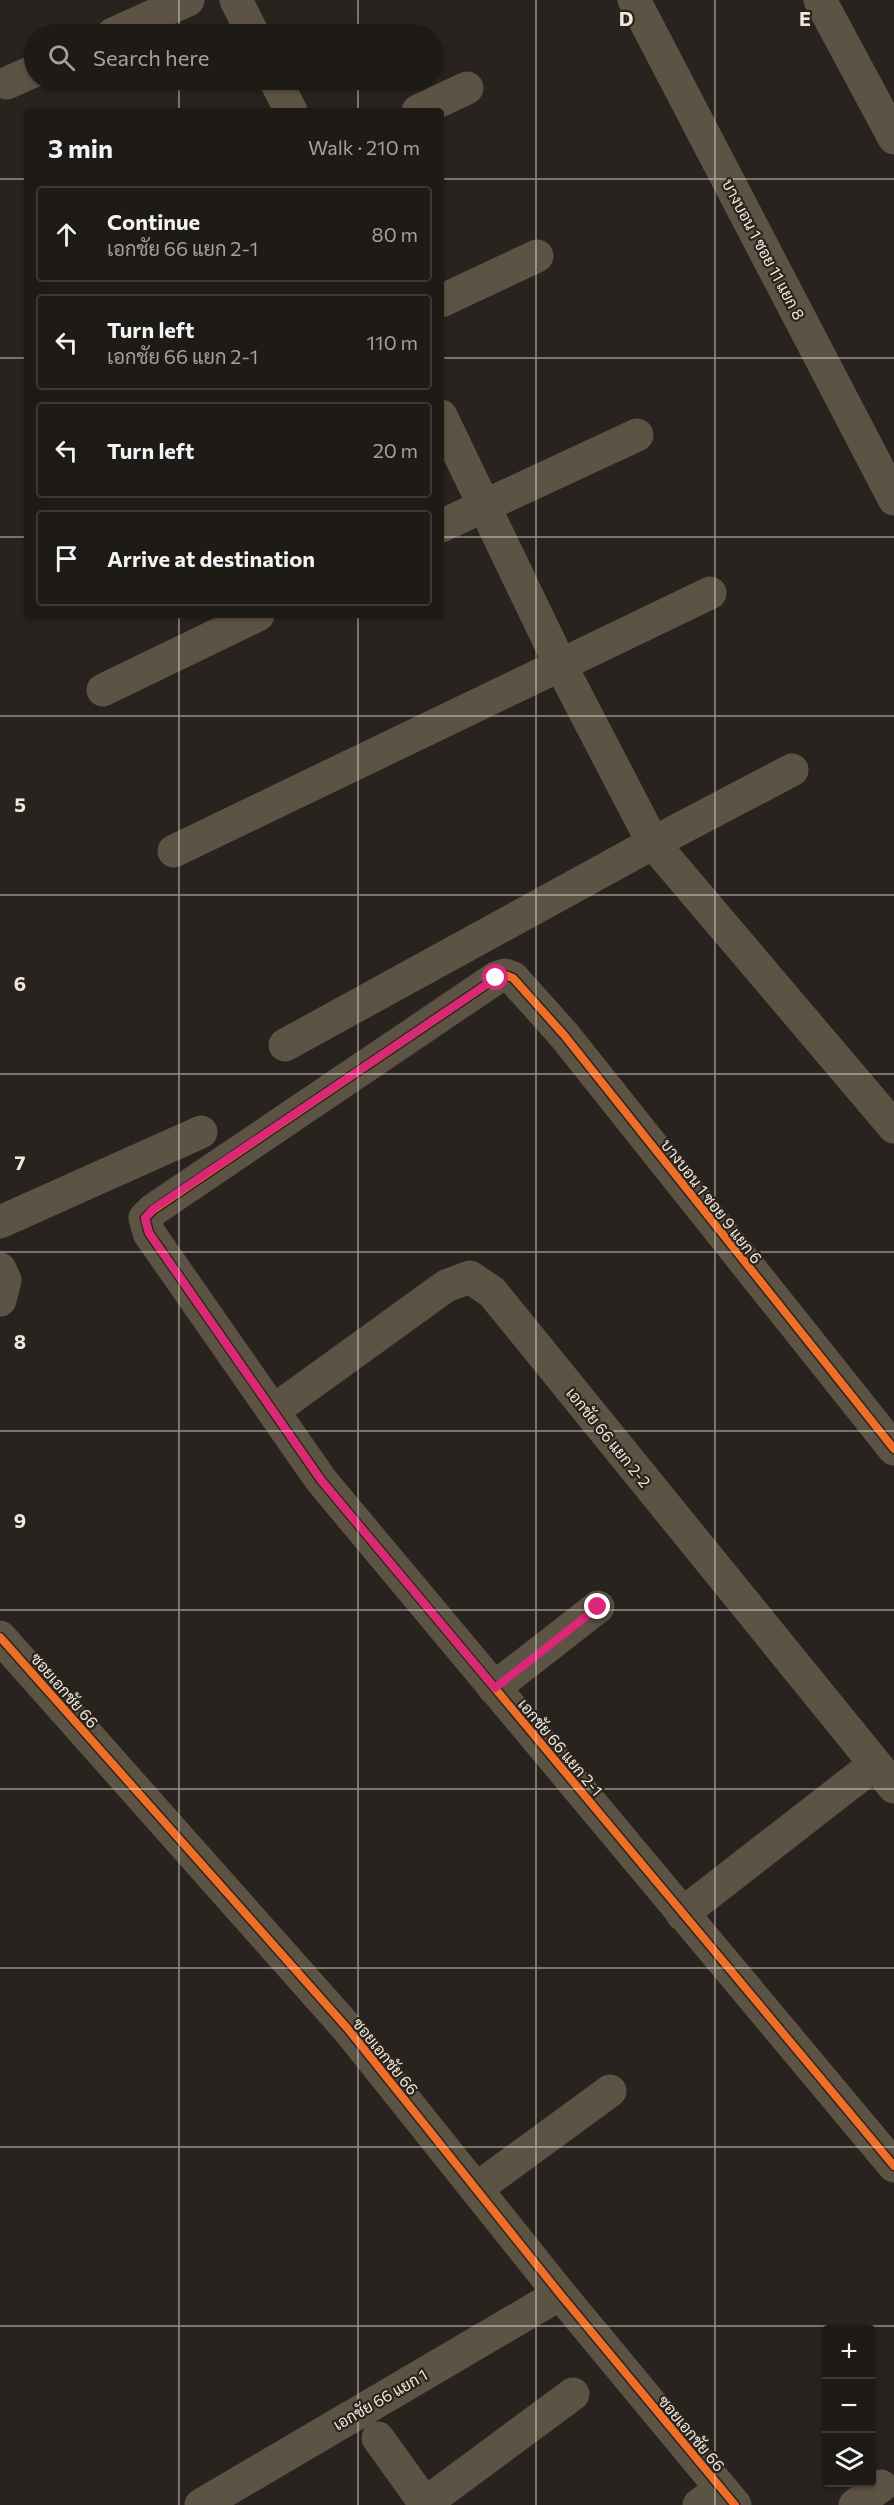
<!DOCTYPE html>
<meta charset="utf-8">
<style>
body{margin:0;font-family:Commissioner,Sarabun,sans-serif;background:#26231f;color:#f1f3f6}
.controls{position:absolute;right:18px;bottom:18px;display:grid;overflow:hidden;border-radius:6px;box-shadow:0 2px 4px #0004}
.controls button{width:54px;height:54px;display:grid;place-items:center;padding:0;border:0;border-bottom:2px solid #3c3835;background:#1e1a16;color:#f1f3f6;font:30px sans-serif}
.stop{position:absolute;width:18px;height:18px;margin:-14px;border:4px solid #db2777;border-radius:50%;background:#fff}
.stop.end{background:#db2777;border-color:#fff;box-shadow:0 2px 6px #0008}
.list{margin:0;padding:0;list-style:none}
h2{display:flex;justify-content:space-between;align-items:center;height:78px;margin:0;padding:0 24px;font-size:26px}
h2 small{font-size:20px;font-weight:400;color:#a1a1a1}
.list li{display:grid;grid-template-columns:39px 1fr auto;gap:18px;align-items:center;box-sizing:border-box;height:96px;margin:0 12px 12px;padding:0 12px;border:2px solid #3c3835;border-radius:6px}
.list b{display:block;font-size:22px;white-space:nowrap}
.list p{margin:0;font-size:20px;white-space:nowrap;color:#a1a1a1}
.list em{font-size:20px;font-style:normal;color:#a1a1a1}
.icon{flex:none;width:33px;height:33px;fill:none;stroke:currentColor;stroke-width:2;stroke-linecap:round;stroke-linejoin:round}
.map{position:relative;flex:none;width:894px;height:2505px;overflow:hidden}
.search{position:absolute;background:#1e1a16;box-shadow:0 2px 4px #0004;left:24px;top:24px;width:420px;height:66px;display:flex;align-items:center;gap:15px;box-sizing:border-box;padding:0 21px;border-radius:33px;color:#a1a1a1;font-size:22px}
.panel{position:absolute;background:#1e1a16;box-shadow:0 2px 4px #0004;left:24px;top:108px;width:420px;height:510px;border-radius:6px}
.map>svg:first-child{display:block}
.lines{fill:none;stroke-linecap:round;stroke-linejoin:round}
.street{stroke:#5d5345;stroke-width:33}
.cycleway-casing{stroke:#2c241a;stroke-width:11}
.cycleway{stroke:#ee6e29;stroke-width:8}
.route{stroke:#db2777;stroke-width:8}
.grid{fill:none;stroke:#efe9e2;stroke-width:1.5;stroke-opacity:0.55}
.labels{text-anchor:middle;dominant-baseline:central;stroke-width:4.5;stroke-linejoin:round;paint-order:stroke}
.street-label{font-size:16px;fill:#efe9e2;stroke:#2c241a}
.grid-label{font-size:20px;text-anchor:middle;font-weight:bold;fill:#efe9e2;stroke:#2c241a;stroke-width:4.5;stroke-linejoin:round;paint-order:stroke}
</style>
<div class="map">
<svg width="894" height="2505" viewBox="0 0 894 2505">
<rect width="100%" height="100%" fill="#28231e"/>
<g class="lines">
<path class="street" d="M 236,0 L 253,34
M 634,0 L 894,499
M 820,0 L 894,138
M 113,34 L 188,0
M 275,80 L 291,111
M 7,83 L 34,71
M 418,111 L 467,88
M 441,301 L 537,256
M 441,416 L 560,664 L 653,843 L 894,1127
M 441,526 L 637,435
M 103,690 L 258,615
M 174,851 L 710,593
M 285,1045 L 653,843 L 792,770
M 0,1222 L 201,1132
M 0,1269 L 5,1280 L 0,1300
M 273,1411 L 446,1286 L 470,1277 L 492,1292 L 894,1787
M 894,1449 L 564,1035 L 513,978 L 505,975 L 496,978 L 153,1210 L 145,1218 L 149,1233 L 321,1480 L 894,2166
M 0,1637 L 348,2029 L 560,2294 L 735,2505
M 494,1688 L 598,1607
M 682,1914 L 875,1764
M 476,2189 L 610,2091
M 378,2438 L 426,2505
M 201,2505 L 560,2294
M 423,2505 L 573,2394
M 699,2505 L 721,2489
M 855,2505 L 881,2486"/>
<defs>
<path id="cycleway" d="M 894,1449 L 564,1035 L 513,978 L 505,975 L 496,978 L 153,1210 L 145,1218 L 149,1233 L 321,1480 L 894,2166
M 0,1637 L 348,2029 L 560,2294 L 735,2505"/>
</defs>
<use href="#cycleway" class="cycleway-casing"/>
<use href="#cycleway" class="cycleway"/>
</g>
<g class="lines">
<path class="route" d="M 496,978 L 153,1209 L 145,1218 L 149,1233 L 321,1480 L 495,1688 L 598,1607"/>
</g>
<path class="grid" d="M 179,0 L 179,34M 358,0 L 358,34M 536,0 L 536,2505M 715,0 L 715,2505M 179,80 L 179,111M 358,80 L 358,111M 0,179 L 27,179M 441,179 L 894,179M 0,358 L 27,358M 441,358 L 894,358M 0,537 L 27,537M 441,537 L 894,537M 179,615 L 179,2505M 358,615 L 358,2505M 0,716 L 894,716M 0,895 L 894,895M 0,1074 L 894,1074M 0,1252 L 894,1252M 0,1431 L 894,1431M 0,1610 L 894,1610M 0,1789 L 894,1789M 0,1968 L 894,1968M 0,2147 L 894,2147M 0,2326 L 894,2326"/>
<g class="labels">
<g class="street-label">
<text transform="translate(764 249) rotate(62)">บางบอน 1 ซอย 11 แยก 8</text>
<text transform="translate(712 1201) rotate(52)">บางบอน 1 ซอย 9 แยก 6</text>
<text transform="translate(609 1437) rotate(51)">เอกชัย 66 แยก 2-2</text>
<text transform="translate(65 1690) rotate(49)">ซอยเอกชัย 66</text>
<text transform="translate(561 1747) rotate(50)">เอกชัย 66 แยก 2-1</text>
<text transform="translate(386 2056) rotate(51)">ซอยเอกชัย 66</text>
<text transform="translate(380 2399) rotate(-30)">เอกชัย 66 แยก 1</text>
<text transform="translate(692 2433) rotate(50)">ซอยเอกชัย 66</text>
</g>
</g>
<g class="grid-label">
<text x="626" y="26">D</text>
<text x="805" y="26">E</text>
<text x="20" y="812">5</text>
<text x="20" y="991">6</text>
<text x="20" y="1170">7</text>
<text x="20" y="1349">8</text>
<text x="20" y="1528">9</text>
</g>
</svg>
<div class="controls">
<button>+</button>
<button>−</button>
<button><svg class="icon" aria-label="layers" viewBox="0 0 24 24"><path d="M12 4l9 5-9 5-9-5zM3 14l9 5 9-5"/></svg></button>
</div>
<div class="stop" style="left:496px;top:978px"></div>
<div class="stop end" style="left:598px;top:1607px"></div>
<div class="search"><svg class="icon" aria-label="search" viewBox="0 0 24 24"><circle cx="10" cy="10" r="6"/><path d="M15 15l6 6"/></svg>Search here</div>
<section class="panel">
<h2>3 min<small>Walk · 210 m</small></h2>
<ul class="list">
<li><svg class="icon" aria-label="ahead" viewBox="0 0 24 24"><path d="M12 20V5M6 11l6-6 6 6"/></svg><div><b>Continue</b><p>เอกชัย 66 แยก 2-1</p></div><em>80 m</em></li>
<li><svg class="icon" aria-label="left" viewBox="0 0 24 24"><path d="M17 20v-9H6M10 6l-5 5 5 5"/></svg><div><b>Turn left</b><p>เอกชัย 66 แยก 2-1</p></div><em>110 m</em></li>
<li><svg class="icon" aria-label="left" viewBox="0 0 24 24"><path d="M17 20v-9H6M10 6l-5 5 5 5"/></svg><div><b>Turn left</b></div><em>20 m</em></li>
<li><svg class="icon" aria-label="arrive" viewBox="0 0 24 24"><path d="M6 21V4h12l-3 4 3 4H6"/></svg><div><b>Arrive at destination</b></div></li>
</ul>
</section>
</div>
